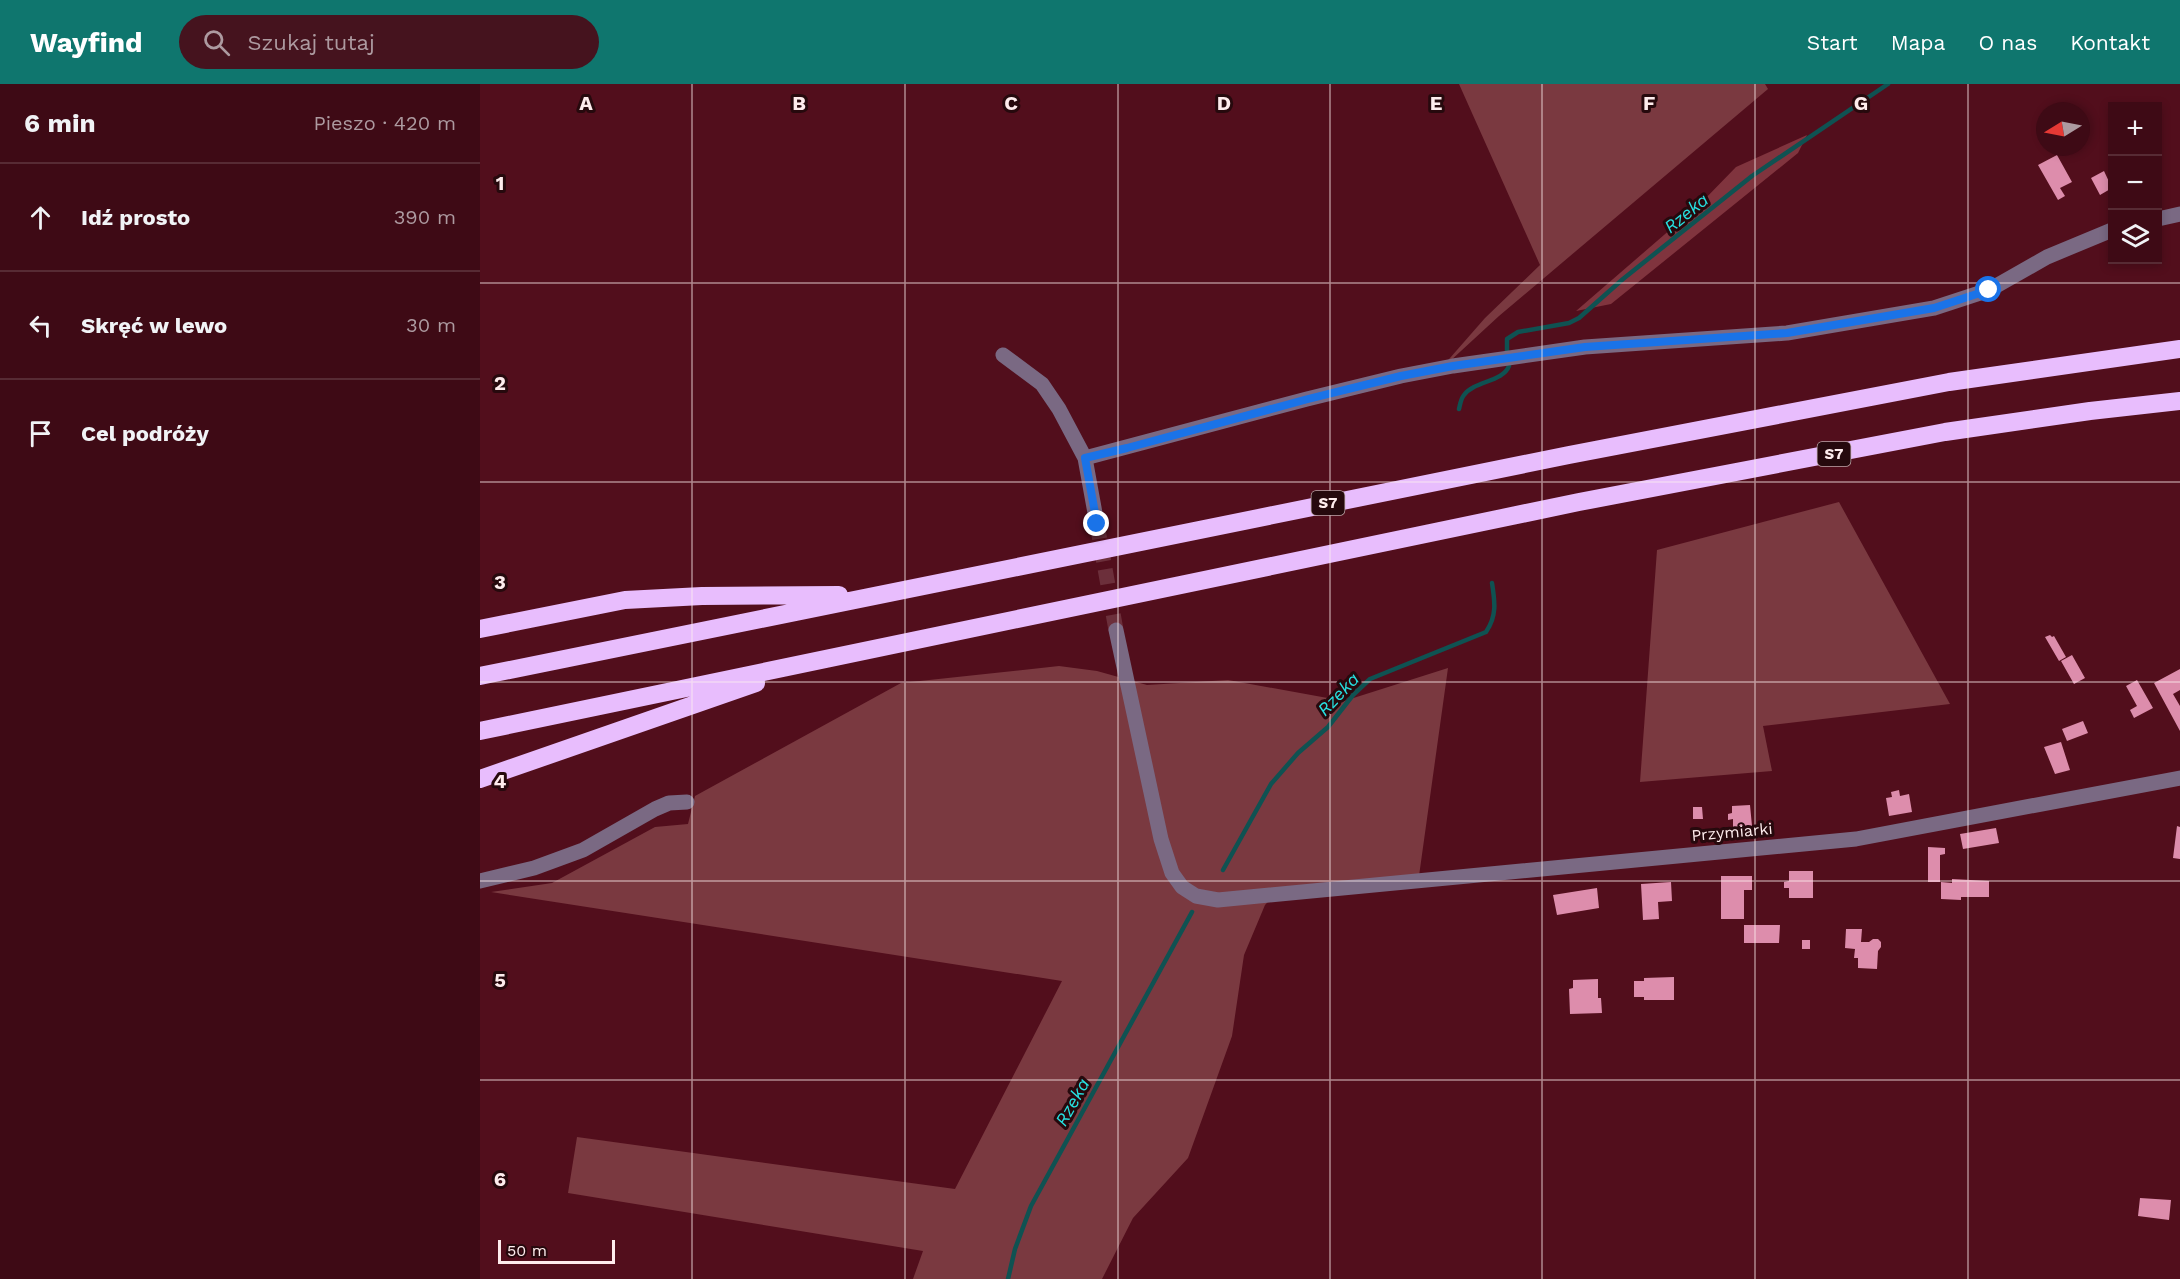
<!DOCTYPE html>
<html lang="pl">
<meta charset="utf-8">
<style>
body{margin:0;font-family:"Work Sans",sans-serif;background:#45131e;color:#f1f3f6}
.controls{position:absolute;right:18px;top:18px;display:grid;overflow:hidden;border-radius:0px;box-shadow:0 3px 9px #0003}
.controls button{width:54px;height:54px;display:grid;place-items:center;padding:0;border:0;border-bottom:2px solid #572b34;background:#3e0a15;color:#f1f3f6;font:30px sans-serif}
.compass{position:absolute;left:1556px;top:18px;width:54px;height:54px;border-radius:50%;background:#3e0a15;box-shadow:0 3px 9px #0003;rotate:260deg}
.scale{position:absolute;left:18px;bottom:15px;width:117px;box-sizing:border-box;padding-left:6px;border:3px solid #feeced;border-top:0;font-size:16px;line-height:21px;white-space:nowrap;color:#feeced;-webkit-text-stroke:4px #26090d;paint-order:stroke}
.stop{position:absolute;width:18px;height:18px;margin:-14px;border:4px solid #1a73e8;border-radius:50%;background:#fff}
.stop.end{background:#1a73e8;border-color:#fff;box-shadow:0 2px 6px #0008}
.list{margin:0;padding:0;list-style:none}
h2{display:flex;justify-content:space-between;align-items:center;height:78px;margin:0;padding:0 24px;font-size:26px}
h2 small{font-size:20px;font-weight:400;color:#ad9aa0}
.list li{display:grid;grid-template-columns:39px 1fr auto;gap:18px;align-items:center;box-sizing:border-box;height:108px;padding:0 24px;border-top:2px solid #572b34}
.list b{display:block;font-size:22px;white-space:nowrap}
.list em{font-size:20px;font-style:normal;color:#ad9aa0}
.icon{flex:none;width:33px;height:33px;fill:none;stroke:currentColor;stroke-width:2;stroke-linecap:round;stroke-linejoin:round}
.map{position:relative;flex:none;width:1700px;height:1195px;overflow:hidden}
header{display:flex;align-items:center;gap:36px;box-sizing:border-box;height:84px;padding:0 30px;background:#0f766e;color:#fff}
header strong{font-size:28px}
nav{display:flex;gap:33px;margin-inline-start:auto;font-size:21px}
.search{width:420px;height:54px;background:#45131e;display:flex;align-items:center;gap:15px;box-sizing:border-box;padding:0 21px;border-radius:33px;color:#ad9aa0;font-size:22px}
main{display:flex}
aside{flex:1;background:#3e0a15}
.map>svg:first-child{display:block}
.green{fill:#7a3940}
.forest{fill:#80343e}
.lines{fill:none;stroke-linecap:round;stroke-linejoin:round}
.stream{stroke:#0f5252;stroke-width:4.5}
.building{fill:#dd8dac}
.minor-tunnel{stroke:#6c2f3b;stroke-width:15;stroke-dasharray:15 8;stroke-linecap:butt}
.minor{stroke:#7a6983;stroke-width:15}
.highway{stroke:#e8bdfd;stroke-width:18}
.route{stroke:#1a73e8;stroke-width:8}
.grid{fill:none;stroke:#feeced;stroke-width:1.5;stroke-opacity:0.55}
.labels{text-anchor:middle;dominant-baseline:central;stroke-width:6;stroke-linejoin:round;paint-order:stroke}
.shield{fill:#26090d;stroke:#bda8aa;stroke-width:1.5}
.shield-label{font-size:15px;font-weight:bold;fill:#feeced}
.street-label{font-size:16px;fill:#feeced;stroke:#26090d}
.water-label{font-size:18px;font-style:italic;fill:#27e0e0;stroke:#26090d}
.grid-label{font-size:20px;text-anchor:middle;font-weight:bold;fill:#feeced;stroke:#26090d;stroke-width:6;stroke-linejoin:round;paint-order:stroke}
</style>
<header>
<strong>Wayfind</strong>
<div class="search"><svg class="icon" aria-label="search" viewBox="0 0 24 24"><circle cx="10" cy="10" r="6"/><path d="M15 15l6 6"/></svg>Szukaj tutaj</div>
<nav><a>Start</a><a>Mapa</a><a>O nas</a><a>Kontakt</a></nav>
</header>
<main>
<aside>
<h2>6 min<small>Pieszo · 420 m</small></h2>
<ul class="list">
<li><svg class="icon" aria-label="ahead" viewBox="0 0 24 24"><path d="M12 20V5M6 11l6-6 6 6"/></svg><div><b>Idź prosto</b></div><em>390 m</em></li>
<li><svg class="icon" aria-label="left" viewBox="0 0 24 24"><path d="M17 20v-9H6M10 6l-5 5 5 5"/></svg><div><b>Skręć w lewo</b></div><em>30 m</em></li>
<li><svg class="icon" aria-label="arrive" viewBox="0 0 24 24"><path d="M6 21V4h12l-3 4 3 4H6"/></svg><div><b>Cel podróży</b></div></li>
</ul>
</aside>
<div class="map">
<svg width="1700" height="1195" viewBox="0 0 1700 1195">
<rect width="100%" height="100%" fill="#520e1c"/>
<path class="green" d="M 979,0 L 1285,0 L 1288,5 L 1019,232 L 956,290 L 1005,234 L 1060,181 Z
M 1359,418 L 1470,620 L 1283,642 L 1292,687 L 1160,698 L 1177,466 Z
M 579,582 L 617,587 L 667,601 L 748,596 L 864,617 L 968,584 L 939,792 L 799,806 L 785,821 L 764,871 L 752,952 L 708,1074 L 653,1134 L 622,1195 L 433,1195 L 443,1167 L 88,1109 L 97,1053 L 475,1105 L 582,897 L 11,808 L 72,799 L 175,743 L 208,740 L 215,712 L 421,599 Z"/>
<path class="forest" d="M 1327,51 L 1318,69 L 1131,220 L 1096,227 L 1221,119 L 1256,83 Z"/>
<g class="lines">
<path class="stream" d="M 1027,268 L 1027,255 L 1038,248 L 1089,239 L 1099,234 L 1143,195 L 1272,92 L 1408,0
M 979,325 C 980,321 981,314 984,311 C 994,297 1023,298 1029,282
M 743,786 L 791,700 L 818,669 L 848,643 L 873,611 L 890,595 L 1006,548 C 1017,532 1015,518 1012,499
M 528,1195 L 535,1165 L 551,1122 L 712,828"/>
</g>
<path class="building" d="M 1577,71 L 1592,98 L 1580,104 L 1585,112 L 1578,116 L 1558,81 Z
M 1624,87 L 1632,104 L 1620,111 L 1611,94 Z
M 1570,551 L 1572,553 L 1574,552 L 1586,573 L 1579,577 L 1565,553 Z
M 1592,571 L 1605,594 L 1594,600 L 1581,577 Z
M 1700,585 L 1700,606 L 1693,610 L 1700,622 L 1700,647 L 1674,599 Z
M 1657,596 L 1673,624 L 1654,634 L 1650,626 L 1657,622 L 1646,602 Z
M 1603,637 L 1608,649 L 1587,657 L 1582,645 Z
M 1581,658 L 1590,686 L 1575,690 L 1564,663 Z
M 1419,706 L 1420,712 L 1429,710 L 1432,728 L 1409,732 L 1406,714 L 1412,713 L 1411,708 Z
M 1270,721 L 1272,742 L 1253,744 L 1253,735 L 1248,736 L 1248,730 L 1252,729 L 1252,722 Z
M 1213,723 L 1222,723 L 1223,735 L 1213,735 Z
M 1697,742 L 1700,743 L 1700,775 L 1693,774 Z
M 1516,744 L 1519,759 L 1483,765 L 1480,750 Z
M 1448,763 L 1465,764 L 1465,770 L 1460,771 L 1460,798 L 1448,798 Z
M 1309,787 L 1333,787 L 1333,814 L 1309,814 L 1309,804 L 1304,804 L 1304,798 L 1309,797 Z
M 1241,792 L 1272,792 L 1272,806 L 1264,806 L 1264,835 L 1241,835 Z
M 1472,795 L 1509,797 L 1509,813 L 1481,813 L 1481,816 L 1461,815 L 1461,798 L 1472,799 Z
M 1191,798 L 1192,817 L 1178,818 L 1179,835 L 1163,836 L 1161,800 Z
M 1117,804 L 1119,824 L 1077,831 L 1073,811 Z
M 1264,841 L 1300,841 L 1299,859 L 1264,859 Z
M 1366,845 L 1382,845 L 1381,858 L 1389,858 L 1393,855 L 1398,855 L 1401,858 L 1401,863 L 1398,867 L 1397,885 L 1378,884 L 1378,874 L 1374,874 L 1375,865 L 1365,864 Z
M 1322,856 L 1330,856 L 1330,865 L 1322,865 Z
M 1194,893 L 1194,916 L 1164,916 L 1164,913 L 1154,913 L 1154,897 L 1164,897 L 1164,894 Z
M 1118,895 L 1118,914 L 1121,914 L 1122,929 L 1090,930 L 1089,905 L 1093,904 L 1093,896 Z
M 1660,1114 L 1691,1116 L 1689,1136 L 1658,1132 Z"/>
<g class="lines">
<path class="minor-tunnel" d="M 617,440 L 636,546"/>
<path class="minor" d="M 1678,135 L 1700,130
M 523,271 L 562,300 L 579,325 L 605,374 L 617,440
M 605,374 L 827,315 L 921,292 L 973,282 L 1105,263 L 1307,249 L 1454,224 L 1509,206 L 1567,173 L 1632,146
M 636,546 L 681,755 L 692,789 L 702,803 L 716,812 L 738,816 L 1376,755 L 1700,694
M 0,797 L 54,784 L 103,766 L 175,725 L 189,719 L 207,718"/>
<path class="highway" d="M 0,545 L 145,516 L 222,512 L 359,511
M 0,592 L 1089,371 L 1469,298 L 1700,265
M 0,647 L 1099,418 L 1465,348 L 1610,327 L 1700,317
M 0,695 L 276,599"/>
</g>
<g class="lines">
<path class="route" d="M 617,440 L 605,374 L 647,364 L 828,315 L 921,292 L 973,282 L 1105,263 L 1307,249 L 1454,224 L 1509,206"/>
</g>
<path class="grid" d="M 212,0 L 212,1195M 425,0 L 425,1195M 638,0 L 638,1195M 850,0 L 850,1195M 1062,0 L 1062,1195M 1275,0 L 1275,1195M 1488,0 L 1488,1195M 0,199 L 1700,199M 0,398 L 1700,398M 0,598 L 1700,598M 0,797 L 1700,797M 0,996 L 1700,996"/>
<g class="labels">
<g class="shield">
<rect x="1337.5" y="358" width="33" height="24" rx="4.5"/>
<rect x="831.5" y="407" width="33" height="24" rx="4.5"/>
</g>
<g class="shield-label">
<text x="1354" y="370">S7</text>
<text x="848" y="419">S7</text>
</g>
<g class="street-label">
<text transform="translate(1252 748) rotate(-5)">Przymiarki</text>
</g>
<g class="water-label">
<text transform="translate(1206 129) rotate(-39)">Rzeka</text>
<text transform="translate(858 610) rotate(-46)">Rzeka</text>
<text transform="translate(592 1018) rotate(-61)">Rzeka</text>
</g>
</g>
<g class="grid-label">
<text x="106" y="26">A</text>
<text x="319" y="26">B</text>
<text x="531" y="26">C</text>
<text x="744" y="26">D</text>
<text x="956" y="26">E</text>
<text x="1169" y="26">F</text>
<text x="1381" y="26">G</text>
<text x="20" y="106">1</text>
<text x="20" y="306">2</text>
<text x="20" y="505">3</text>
<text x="20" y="704">4</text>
<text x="20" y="903">5</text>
<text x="20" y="1102">6</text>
</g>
</svg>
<div class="controls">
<button>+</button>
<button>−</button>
<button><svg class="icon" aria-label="layers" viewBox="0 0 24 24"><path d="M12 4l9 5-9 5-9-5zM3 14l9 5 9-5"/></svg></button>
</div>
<svg class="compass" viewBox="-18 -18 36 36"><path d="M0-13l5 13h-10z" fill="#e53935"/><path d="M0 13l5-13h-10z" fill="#ad9aa0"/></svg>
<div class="scale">50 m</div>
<div class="stop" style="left:1509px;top:206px"></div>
<div class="stop end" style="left:617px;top:440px"></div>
</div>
</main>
